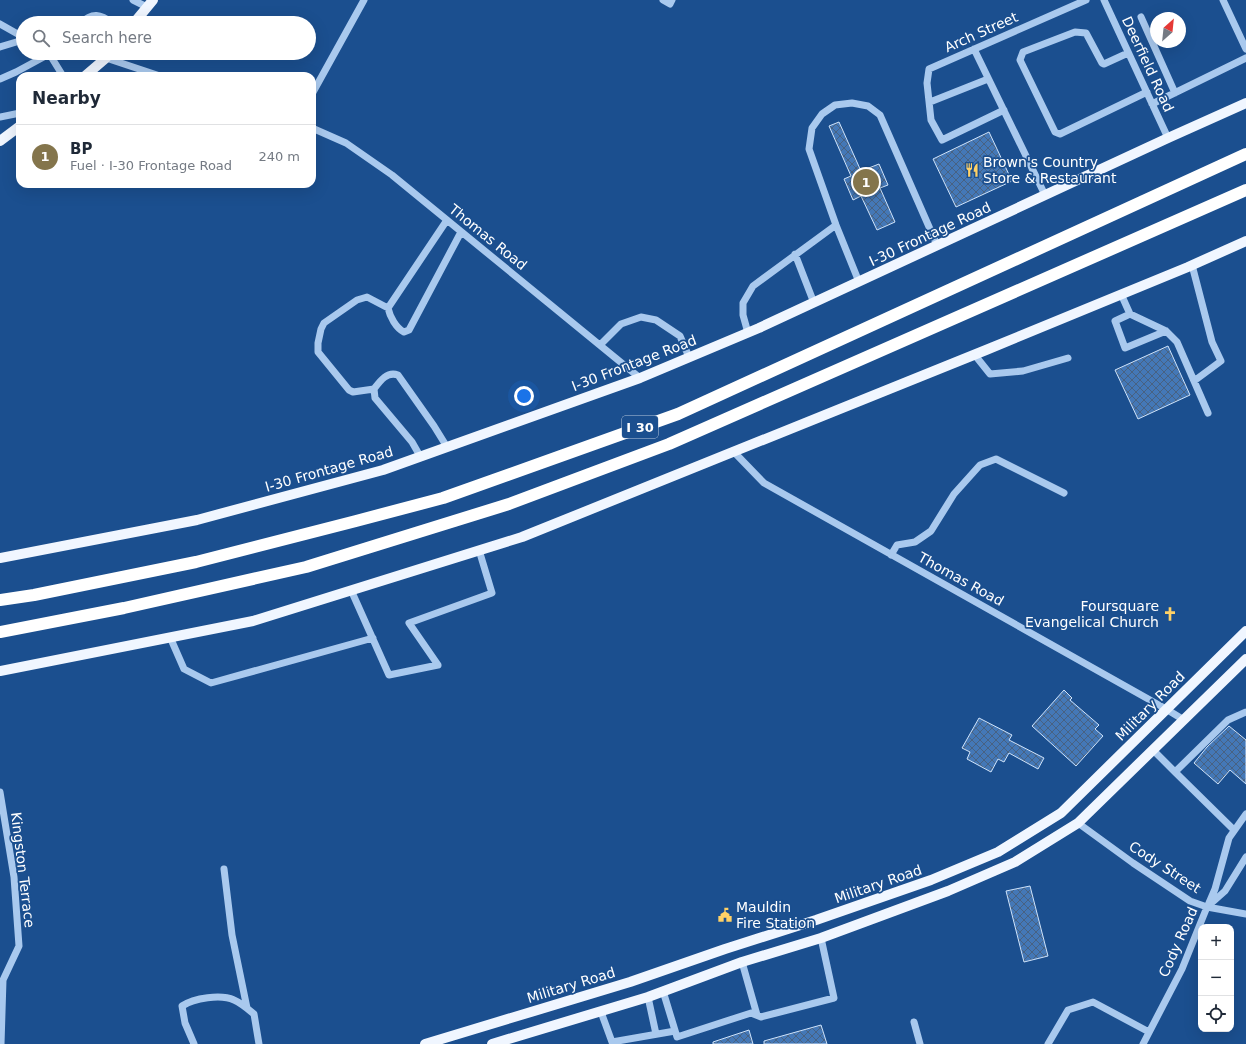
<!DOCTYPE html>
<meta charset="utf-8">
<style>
body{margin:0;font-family:"DejaVu Sans",sans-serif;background:#f2f2f3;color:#1f2937}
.controls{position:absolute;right:12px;bottom:12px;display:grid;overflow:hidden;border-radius:8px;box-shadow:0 4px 16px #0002}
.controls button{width:36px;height:36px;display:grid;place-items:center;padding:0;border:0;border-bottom:1px solid #e0e1e3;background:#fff;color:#1f2937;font:20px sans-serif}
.compass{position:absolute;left:1150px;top:12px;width:36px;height:36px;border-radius:50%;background:#fff;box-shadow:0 4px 16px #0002;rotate:27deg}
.you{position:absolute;left:524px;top:396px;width:14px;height:14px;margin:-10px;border:3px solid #fff;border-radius:50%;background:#1a73e8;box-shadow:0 0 0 6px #1a73e833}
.badge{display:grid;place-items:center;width:26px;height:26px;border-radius:50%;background:#84754c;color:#fff;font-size:13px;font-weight:700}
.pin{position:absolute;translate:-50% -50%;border:2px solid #fff;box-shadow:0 1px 4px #0006}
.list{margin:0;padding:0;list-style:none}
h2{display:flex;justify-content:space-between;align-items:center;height:52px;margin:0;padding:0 16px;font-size:17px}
h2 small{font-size:13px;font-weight:400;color:#747a83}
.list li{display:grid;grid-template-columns:26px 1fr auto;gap:12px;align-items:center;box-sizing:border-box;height:64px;padding:0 16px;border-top:1px solid #e0e1e3}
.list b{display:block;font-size:15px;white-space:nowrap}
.list p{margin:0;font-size:13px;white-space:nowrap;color:#747a83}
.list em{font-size:13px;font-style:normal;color:#747a83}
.icon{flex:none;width:22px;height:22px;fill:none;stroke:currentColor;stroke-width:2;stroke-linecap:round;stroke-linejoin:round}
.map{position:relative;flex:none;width:1246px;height:1044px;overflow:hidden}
.search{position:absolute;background:#fff;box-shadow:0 4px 16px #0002;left:16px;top:16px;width:300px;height:44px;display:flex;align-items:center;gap:10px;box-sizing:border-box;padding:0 14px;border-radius:22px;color:#747a83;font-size:15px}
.panel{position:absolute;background:#fff;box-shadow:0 4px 16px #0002;left:16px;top:72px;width:300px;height:116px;border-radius:12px}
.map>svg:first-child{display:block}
.building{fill:url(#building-cross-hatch);stroke:#cfe3fa}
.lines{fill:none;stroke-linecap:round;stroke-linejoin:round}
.minor{stroke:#a9c9ee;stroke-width:7}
.major{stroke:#f0f6ff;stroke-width:10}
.highway{stroke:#fff;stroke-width:12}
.labels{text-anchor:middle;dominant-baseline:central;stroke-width:3.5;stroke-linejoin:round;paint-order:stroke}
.shield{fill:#1b4f8f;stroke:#bbcadd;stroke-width:1}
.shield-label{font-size:13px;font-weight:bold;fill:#fff}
.street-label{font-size:14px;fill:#fff;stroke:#1b4f8f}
.poi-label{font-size:14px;fill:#fff;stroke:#1b4f8f;text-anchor:start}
</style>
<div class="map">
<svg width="1246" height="1044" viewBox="0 0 1246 1044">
<defs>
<pattern id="building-cross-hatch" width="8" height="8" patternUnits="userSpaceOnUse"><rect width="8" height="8" fill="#4478b7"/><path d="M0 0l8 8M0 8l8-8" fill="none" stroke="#486282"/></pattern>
</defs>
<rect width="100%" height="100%" fill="#1b4f8f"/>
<path class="building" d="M 839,122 L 861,171 L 879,164 L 888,185 L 880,188 L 895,222 L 877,230 L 861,196 L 853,200 L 844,179 L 851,176 L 829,126 Z
M 989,132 L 1012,181 L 956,207 L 933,159 Z
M 1168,346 L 1190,395 L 1138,419 L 1115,370 Z
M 1064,690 L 1072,698 L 1070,700 L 1099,725 L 1095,729 L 1103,736 L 1076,766 L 1032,726 Z
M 979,718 L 1012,735 L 1009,740 L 1044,758 L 1038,769 L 1009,753 L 1004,762 L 998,759 L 991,772 L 967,759 L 970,752 L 962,748 Z
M 1229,726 L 1246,740 L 1246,784 L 1230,770 L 1218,784 L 1194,763 L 1207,747 Z
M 1030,886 L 1048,956 L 1024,962 L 1006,891 Z
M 821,1025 L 827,1044 L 764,1044 L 764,1041 Z
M 749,1030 L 753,1044 L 713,1044 L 713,1042 Z"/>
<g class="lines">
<path class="minor" d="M 133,0 L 147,7
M 663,0 L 670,4 L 672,0
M 1104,0 L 1168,138
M 1223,0 L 1246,49
M 1141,17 L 1175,93
M 81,23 C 92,12 101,14 112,23
M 0,24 L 23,37
M 0,47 L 23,40
M 974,49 L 1045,195
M 47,53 L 50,55 L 63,76
M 1128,53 L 1104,64 L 1102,63 L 1086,33 L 1075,32 L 1023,52 L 1020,60 L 1055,132 L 1060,134 L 1147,92
M 106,58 L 160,76
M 0,79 L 16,72 L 51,53
M 312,94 L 364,0
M 930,102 L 988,79
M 1152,104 L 1246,58
M 1004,110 L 942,140 L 931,120 L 927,83 L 929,69 L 1086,0
M 0,117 L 20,113
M 312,128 L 346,143 L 392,175 L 640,378
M 447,220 L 388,308 C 390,317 396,328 404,332 L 409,330 L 461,232
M 795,254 L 814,303
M 1192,265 L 1212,342 L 1221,361 L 1194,381
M 859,282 L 836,225 L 809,149 L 812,128 L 822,114 L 835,105 L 852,103 L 868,106 L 880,115 L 937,245
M 1121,294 L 1130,314 L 1166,331 L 1177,342 L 1208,413
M 1130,314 L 1115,321 L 1125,348 L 1166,331
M 748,333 L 743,315 L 743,303 L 753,286 L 836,225
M 600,345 L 621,324 L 641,317 L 656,320 L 680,336 L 689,357
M 974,354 L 990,374 L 1023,371 L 1068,358
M 374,389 L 353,392 L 349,390 L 318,352 L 318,343 L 321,329 L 324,323 L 357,300 L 367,297 L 388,308
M 733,451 L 764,483 L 1166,709 L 1184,720
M 420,456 L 412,442 L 375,398 L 374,389 C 380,381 387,371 398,375 L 434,426 L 447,447
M 891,555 L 897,545 L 915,542 L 931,531 L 954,494 L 980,465 L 996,459 L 1064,493
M 351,590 L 389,675 L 438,665 L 409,623 L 492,593 L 479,550
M 170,637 L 184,669 L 211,683 L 373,638
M 1153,750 L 1175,772 L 1234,830
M 1175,772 L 1228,720 L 1246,712
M 0,792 L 14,877 L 19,946 L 3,980 L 1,1044
M 1078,823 L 1133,863 L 1190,901 L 1207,907 L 1246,914
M 224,869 L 232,935 L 247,1008
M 1209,903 L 1215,889 L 1229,838 L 1246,814
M 742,962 L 757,1015
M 663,991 L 677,1037 L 751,1013 L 761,1017 L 834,998 L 821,938
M 648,997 L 656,1034
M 601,1012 L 612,1042 L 675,1031
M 914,1022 L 920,1044
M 194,1044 L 185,1023 L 182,1006 C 194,998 221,994 234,1000 C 241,1003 248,1009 254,1014 L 259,1044
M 1048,1044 L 1068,1010 L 1093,1002 L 1149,1032
M 1143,1044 L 1182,969 L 1207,907 L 1225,891 L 1246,857"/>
<path class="major" d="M 134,23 L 153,0
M 85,76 L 106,58 L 110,53
M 0,141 L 20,126
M 0,558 L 197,520 L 383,470 L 640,378 L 759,328 L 1168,138 L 1246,103
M 0,671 L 253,621 L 522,537 L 986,350 L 1188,267 L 1246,241
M 425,1044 L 630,982 L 725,949 L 816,920 L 931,880 L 998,852 L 1061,813 L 1246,631
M 492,1044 L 648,997 L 742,962 L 821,938 L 948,891 L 1015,862 L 1078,823 L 1246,659"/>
<path class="highway" d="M 0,600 L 34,595 L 196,562 L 356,521 L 443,498 L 678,414 L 1246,154
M 0,632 L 124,608 L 306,567 L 509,504 L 669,444 L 1246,190"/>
</g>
<defs>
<symbol id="restaurant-bare" viewBox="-9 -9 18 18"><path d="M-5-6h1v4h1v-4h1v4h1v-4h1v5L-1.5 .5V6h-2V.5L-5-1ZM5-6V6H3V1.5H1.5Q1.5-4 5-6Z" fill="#ffd166" stroke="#1b4f8f" stroke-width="2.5" paint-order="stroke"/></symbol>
<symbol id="church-bare" viewBox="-9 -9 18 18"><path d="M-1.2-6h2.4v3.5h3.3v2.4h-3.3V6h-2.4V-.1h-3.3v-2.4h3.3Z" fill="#ffd166" stroke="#1b4f8f" stroke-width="2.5" paint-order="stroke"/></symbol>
<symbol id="civic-bare" viewBox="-9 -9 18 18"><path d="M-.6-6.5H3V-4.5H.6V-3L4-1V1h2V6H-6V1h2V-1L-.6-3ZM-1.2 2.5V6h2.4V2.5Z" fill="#ffd166" stroke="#1b4f8f" stroke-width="2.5" paint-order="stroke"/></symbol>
</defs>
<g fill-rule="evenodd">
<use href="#restaurant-bare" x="962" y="160" width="20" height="20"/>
<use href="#church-bare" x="1160" y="604" width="20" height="20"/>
<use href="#civic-bare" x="715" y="905" width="20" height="20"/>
</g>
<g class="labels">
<rect class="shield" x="622" y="416" width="36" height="22" rx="3"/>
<g class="shield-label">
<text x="640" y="427">I 30</text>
</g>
<g class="street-label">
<text transform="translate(981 32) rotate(-24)">Arch Street</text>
<text transform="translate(1148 64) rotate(65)">Deerfield Road</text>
<text transform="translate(930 234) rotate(-25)">I-30 Frontage Road</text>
<text transform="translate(488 237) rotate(39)">Thomas Road</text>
<text transform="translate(634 363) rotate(-21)">I-30 Frontage Road</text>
<text transform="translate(329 469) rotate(-16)">I-30 Frontage Road</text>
<text transform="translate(961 579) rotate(29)">Thomas Road</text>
<text transform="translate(1150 706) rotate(-45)">Military Road</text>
<text transform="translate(1165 867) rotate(33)">Cody Street</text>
<text transform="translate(23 870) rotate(83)">Kingston Terrace</text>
<text transform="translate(878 884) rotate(-19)">Military Road</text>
<text transform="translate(1178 942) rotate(-66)">Cody Road</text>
<text transform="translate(571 985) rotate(-17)">Military Road</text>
</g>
<g class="poi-label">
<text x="983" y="162">Brown's Country<tspan x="983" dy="16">Store &amp; Restaurant</tspan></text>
<text x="1159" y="606" text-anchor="end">Foursquare<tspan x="1159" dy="16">Evangelical Church</tspan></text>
<text x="736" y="907">Mauldin<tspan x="736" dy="16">Fire Station</tspan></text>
</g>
</g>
</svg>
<div class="controls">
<button>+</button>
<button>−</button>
<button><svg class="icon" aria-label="locate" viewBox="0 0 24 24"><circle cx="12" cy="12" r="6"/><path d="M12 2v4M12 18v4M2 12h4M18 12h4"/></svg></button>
</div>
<svg class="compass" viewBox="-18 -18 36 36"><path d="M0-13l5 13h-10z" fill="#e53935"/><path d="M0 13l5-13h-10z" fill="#747a83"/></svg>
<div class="you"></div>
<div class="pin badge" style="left:866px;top:182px">1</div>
<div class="search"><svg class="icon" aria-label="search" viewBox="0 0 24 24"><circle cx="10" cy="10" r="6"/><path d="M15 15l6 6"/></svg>Search here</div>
<section class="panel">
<h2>Nearby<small></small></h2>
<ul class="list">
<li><span class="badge">1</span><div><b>BP</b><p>Fuel · I-30 Frontage Road</p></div><em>240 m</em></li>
</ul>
</section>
</div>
